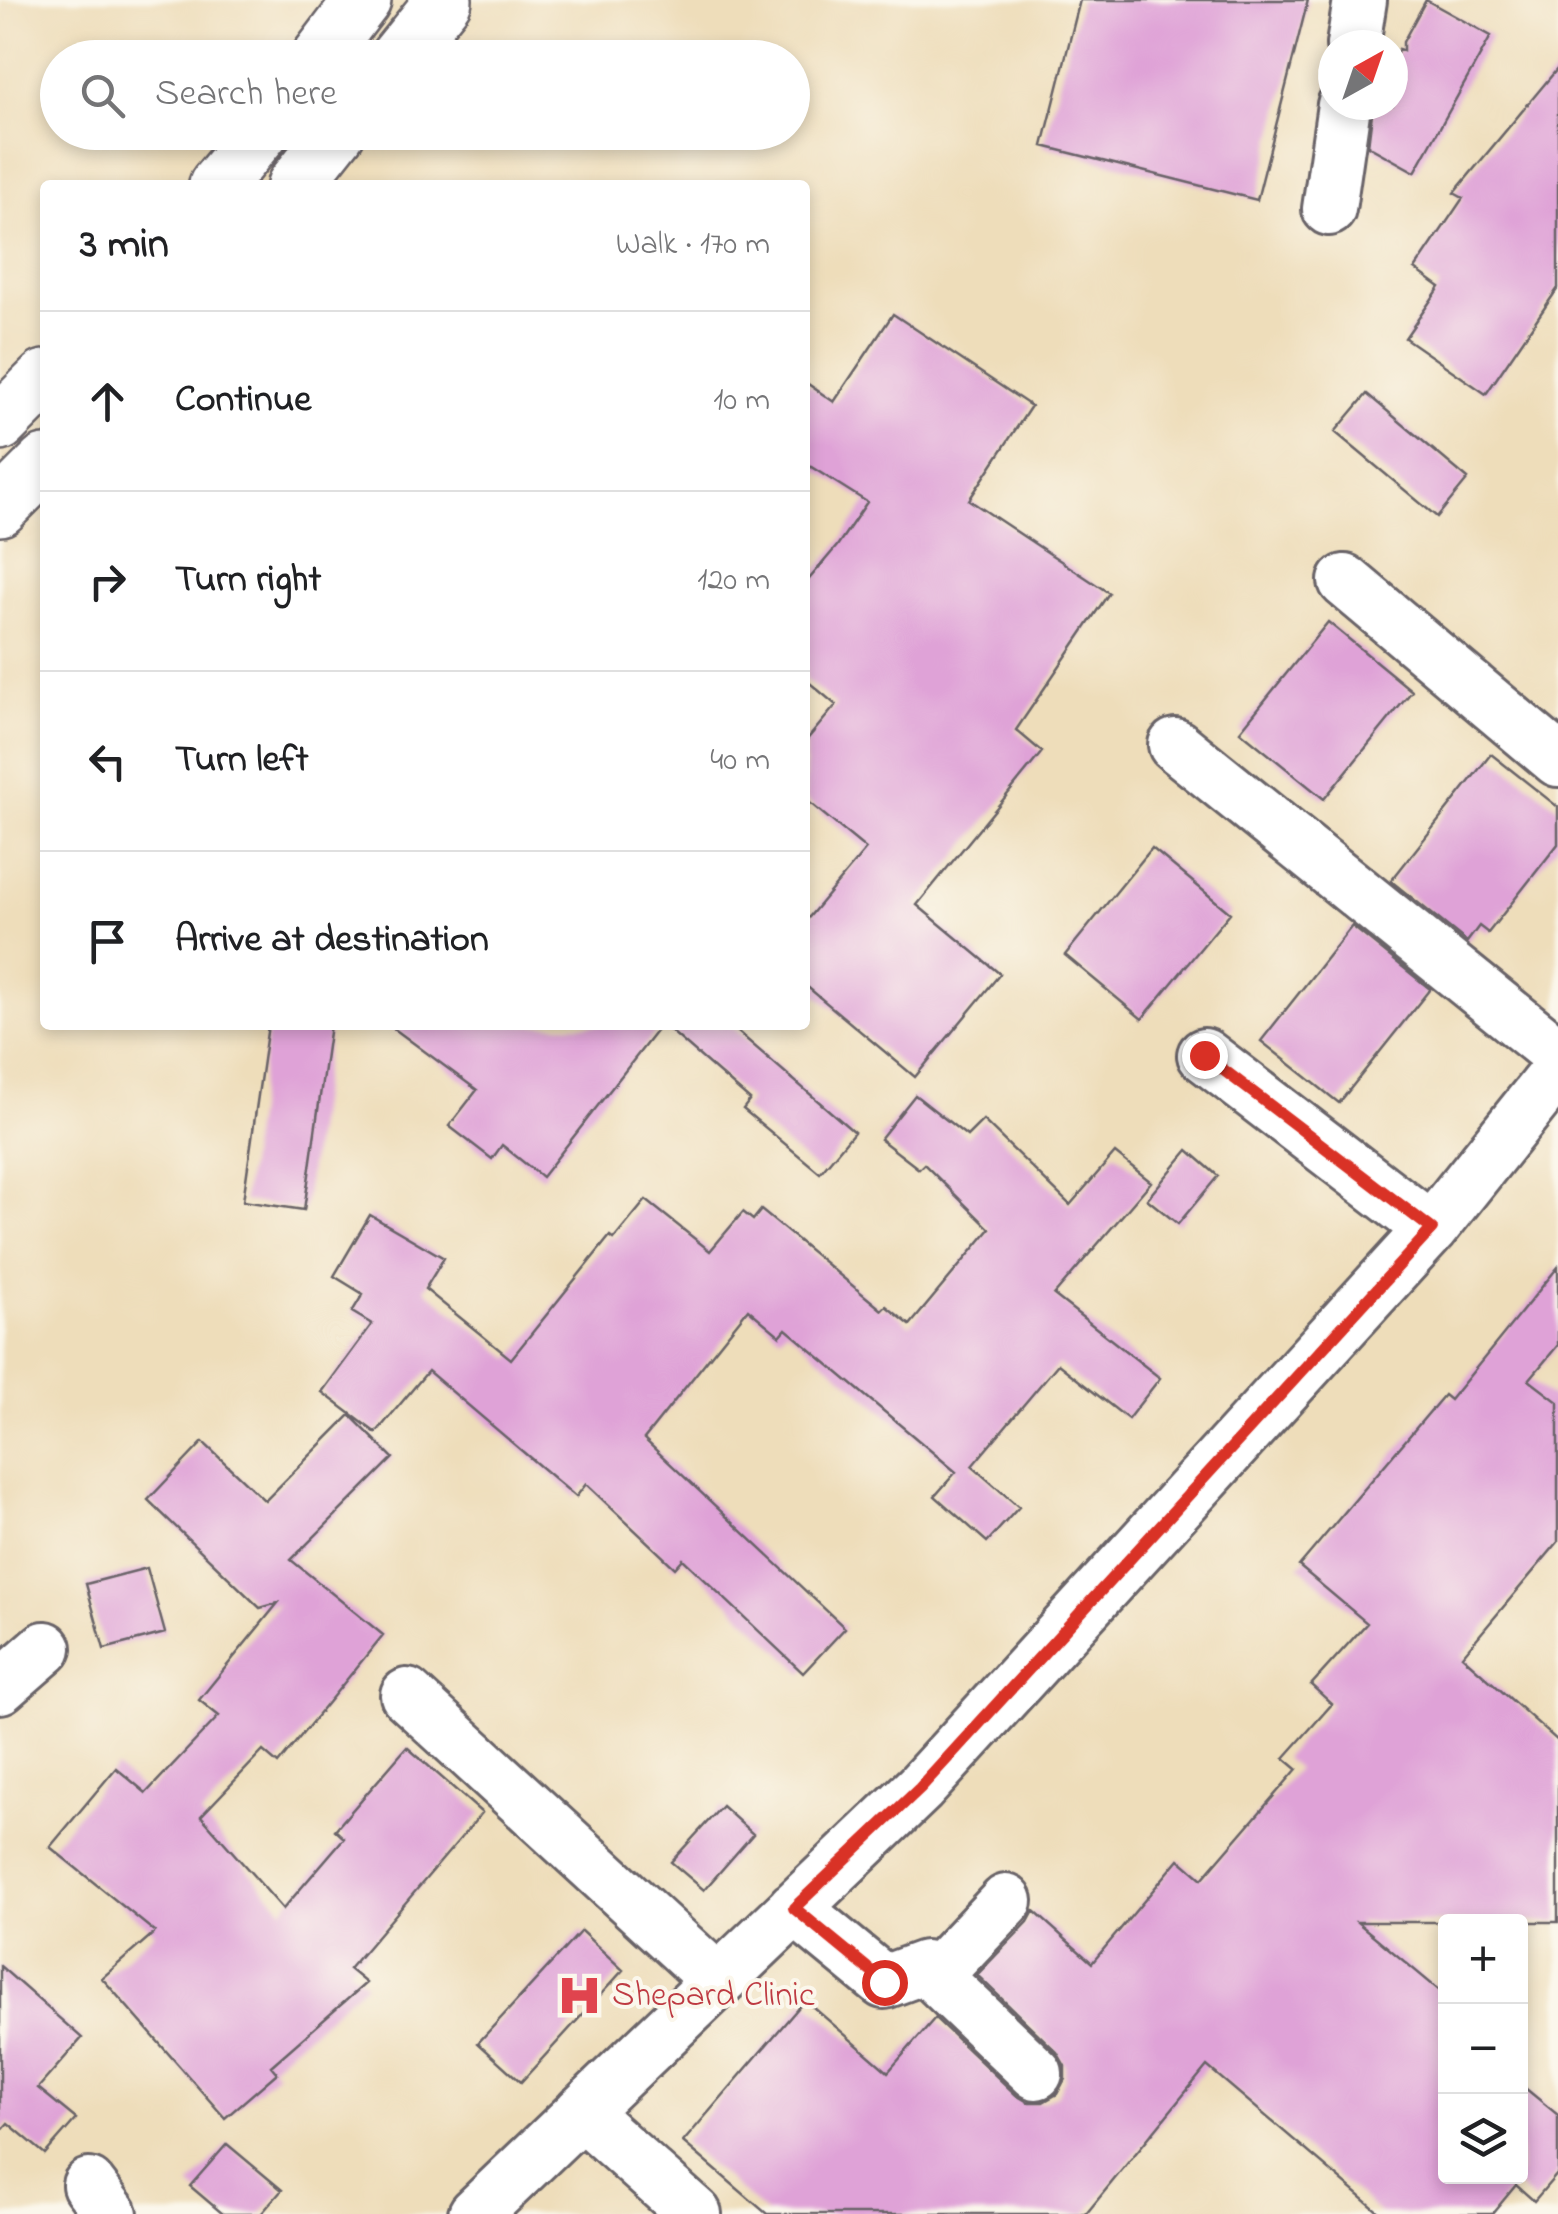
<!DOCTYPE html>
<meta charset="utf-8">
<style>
body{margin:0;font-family:"Indie Flower",sans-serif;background:#f2f2f2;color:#202124}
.controls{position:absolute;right:30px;bottom:30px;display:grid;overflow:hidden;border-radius:10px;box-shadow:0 5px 15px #0003}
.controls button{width:90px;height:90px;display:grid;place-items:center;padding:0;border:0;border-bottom:2px solid #e0e0e0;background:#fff;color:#202124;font:50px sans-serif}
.compass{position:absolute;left:1318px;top:30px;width:90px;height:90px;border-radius:50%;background:#fff;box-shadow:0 5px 15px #0003;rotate:40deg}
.stop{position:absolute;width:30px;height:30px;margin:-22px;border:8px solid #d93025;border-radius:50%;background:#fff}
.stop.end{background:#d93025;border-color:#fff;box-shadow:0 2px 10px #0008}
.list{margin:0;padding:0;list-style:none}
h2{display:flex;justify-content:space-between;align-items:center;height:130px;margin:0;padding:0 40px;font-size:42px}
h2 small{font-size:32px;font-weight:400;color:#757577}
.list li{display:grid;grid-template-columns:65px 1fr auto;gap:30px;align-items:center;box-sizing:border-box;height:180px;padding:0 40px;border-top:2px solid #e0e0e0}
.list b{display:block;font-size:38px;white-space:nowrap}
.list em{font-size:32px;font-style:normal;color:#757577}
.icon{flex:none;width:55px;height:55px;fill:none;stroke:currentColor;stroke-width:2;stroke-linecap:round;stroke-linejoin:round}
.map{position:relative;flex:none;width:1558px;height:2214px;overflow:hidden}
.search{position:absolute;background:#fff;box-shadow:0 5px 15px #0003;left:40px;top:40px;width:770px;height:110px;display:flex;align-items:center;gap:25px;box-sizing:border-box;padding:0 35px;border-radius:55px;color:#757577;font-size:38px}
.panel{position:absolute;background:#fff;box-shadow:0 5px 15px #0003;left:40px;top:180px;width:770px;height:850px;border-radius:10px}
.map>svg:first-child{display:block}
.building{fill:#dfa2d7}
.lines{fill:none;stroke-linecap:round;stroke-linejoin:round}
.street-casing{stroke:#696367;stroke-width:58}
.secondary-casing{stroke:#696367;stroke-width:60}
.street{stroke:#fff;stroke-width:52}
.secondary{stroke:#fff;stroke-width:55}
.route{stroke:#d93025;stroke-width:12}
.labels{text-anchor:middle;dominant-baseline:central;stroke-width:8;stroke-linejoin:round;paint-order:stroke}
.health-label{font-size:35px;fill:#be3a42;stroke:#fbf7ec;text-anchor:start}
</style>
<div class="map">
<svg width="1558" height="2214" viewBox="0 0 1558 2214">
<rect width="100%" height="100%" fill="#fbf7ec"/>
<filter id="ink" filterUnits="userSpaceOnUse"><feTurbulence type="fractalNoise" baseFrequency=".01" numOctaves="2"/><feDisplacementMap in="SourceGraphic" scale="20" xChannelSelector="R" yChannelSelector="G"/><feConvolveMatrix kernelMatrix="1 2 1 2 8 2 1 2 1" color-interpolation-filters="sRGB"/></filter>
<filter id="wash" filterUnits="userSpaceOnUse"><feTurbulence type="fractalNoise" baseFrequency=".0048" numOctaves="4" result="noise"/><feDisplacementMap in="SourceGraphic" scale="40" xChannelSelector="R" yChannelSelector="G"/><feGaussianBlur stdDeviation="2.25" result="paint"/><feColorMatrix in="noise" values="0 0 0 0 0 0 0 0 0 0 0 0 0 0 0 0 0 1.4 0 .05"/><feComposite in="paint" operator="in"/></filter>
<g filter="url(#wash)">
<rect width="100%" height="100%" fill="#eeddba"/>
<g id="blocks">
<path class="building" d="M 1080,0 L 1308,0 L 1257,200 L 1043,146 Z
M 1426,0 L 1491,36 L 1415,172 L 1368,146 L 1373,105 L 1393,105 L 1393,59 L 1399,49 L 1403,51 L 1403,42 Z
M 1558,68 L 1558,288 L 1486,394 L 1405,338 L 1440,287 L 1415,269 L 1463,198 L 1454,193 Z
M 893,314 L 1031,406 L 969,500 L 1109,593 L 1016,730 L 1042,752 L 917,905 L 1000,974 L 915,1077 L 805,985 L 805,922 L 866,849 L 805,799 L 805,742 L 836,705 L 805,679 L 805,584 L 837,546 L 867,502 L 805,463 L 805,382 L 834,402 Z
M 1367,394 L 1468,479 L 1437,517 L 1335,432 Z
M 1328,622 L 1412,691 L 1324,799 L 1240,731 Z
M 1491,754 L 1558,807 L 1558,844 L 1488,933 L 1479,926 L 1467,942 L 1391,881 Z
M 1152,848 L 1230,913 L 1142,1019 L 1065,955 Z
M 1352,926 L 1430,989 L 1339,1103 L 1261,1041 Z
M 268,1025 L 330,1025 L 304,1210 L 243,1201 Z
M 389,1025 L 661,1025 L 542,1177 L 502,1145 L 492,1159 L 449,1126 L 477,1090 Z
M 664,1025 L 730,1025 L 854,1132 L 820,1173 L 743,1109 L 750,1100 Z
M 915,1095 L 967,1136 L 983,1120 L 1070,1205 L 1115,1153 L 1151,1182 L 1054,1295 L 1160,1378 L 1128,1419 L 1058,1364 L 972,1466 L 1019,1507 L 987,1542 L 935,1496 L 956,1472 L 786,1329 L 780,1336 L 748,1309 L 644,1439 L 845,1628 L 803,1673 L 683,1559 L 675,1568 L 586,1484 L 576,1497 L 428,1371 L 376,1433 L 322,1392 L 372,1324 L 352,1312 L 363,1294 L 334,1276 L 370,1215 L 444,1258 L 425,1289 L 511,1359 L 610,1236 L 614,1239 L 646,1200 L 710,1251 L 743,1212 L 753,1220 L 761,1210 L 882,1310 L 886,1306 L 910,1325 L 990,1229 L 924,1164 L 919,1169 L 880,1139 Z
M 1188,1150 L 1218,1176 L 1178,1224 L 1147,1199 Z
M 1558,1267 L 1558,1345 L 1529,1380 L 1558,1402 L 1558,1542 L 1462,1656 L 1558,1741 L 1558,1922 L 1357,1922 L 1446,1996 L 1446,2176 L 1520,2176 L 1520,2084 L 1558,2115 L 1558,2173 L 1534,2201 L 1516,2185 L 1492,2214 L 1381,2214 L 1207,2066 L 1086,2214 L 767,2214 L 683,2142 L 805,2000 L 888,2072 L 935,2018 L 1016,2095 L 1028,2102 L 1043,2102 L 1057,2094 L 1065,2079 L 1065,2066 L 1057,2052 L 977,1975 L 1028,1922 L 1034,1911 L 1092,1963 L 1179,1859 L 1202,1879 L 1297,1769 L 1284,1758 L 1332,1704 L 1311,1685 L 1367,1623 L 1299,1566 L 1444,1395 L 1450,1400 Z
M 350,1415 L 393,1458 L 291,1560 L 383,1635 L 278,1764 L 263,1751 L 201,1816 L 283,1909 L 344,1838 L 335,1830 L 407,1747 L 482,1813 L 349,1969 L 366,1983 L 271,2066 L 277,2073 L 225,2118 L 102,1978 L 155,1932 L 50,1847 L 116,1768 L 146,1793 L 219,1716 L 199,1700 L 278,1603 L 260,1608 L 148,1500 L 203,1442 L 265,1501 Z
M 147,1568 L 165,1633 L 104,1649 L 86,1584 Z
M 722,1806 L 753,1834 L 704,1890 L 671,1862 Z
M 581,1931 L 623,1970 L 521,2082 L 478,2043 Z
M 0,1966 L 82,2038 L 38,2088 L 76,2119 L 45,2154 L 8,2123 L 0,2132 Z
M 227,2144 L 282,2190 L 261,2214 L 223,2214 L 190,2186 Z"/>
</g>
</g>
<g filter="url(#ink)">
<use href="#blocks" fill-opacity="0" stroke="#696367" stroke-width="2.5"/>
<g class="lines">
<defs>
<path id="street" d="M 1353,45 L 1360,0
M 1329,209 L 1344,105
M 1345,581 L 1558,760
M 1175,745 L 1558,1054
M 1204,1055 L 1431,1229
M 0,1687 L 45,1648
M 407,1695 L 718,1981
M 794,1908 L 884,1982 L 925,1967 L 1036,2073
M 935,1976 L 1006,1901
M 581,2112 L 695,2214
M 89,2185 L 111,2214
M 475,2214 L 920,1788 L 1431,1229 L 1558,1070"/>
<path id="secondary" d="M 319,58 L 363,0
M 397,58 L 444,0
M 217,185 L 261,132
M 295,185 L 337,132
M 0,423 L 45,378
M 0,508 L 45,463"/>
</defs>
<use href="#street" class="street-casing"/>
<use href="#secondary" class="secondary-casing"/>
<use href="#street" class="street"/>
<use href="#secondary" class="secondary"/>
</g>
</g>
<g class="lines" filter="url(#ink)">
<path class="route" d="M 884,1982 L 794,1908 L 920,1788 L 1432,1229 L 1204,1055"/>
</g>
<defs>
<symbol id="hospital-bare" viewBox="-9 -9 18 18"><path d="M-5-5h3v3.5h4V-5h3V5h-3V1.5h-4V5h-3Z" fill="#e0444e" stroke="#fbf7ec" stroke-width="2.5" paint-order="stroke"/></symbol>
</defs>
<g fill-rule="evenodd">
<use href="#hospital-bare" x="548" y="1964" width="63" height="63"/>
</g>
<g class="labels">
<g class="health-label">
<text x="612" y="1996">Shepard Clinic</text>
</g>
</g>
</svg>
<div class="controls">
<button>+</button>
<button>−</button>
<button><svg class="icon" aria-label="layers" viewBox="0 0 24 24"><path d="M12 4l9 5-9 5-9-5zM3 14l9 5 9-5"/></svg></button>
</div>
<svg class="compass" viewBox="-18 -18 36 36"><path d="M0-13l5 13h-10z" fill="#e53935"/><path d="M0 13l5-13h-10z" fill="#757577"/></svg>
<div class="stop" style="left:884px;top:1982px"></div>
<div class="stop end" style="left:1204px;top:1055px"></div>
<div class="search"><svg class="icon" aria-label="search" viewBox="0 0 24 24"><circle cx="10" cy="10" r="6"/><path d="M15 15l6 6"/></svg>Search here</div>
<section class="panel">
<h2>3 min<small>Walk · 170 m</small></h2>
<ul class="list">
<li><svg class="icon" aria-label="ahead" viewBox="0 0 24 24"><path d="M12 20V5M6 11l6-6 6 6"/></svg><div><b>Continue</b></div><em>10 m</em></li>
<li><svg class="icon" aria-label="right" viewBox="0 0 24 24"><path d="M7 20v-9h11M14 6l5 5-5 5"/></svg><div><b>Turn right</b></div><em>120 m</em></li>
<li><svg class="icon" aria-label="left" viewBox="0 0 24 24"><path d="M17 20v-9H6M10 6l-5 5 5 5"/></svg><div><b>Turn left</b></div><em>40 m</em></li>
<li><svg class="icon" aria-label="arrive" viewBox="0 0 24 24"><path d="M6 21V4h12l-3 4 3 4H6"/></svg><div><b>Arrive at destination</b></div></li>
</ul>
</section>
</div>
